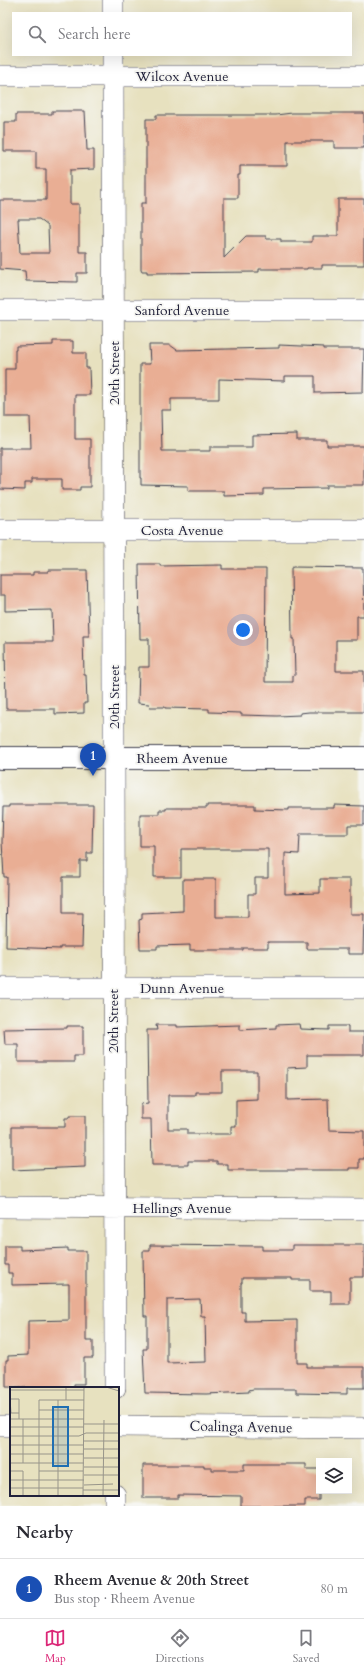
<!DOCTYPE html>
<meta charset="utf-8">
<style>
body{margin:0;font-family:Cardo,serif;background:#f7f7f7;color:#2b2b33}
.controls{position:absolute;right:12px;bottom:12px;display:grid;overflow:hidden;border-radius:0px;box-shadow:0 4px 16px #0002}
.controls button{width:36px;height:36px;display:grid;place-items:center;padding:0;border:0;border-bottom:1px solid #e1e1e2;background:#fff;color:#2b2b33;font:20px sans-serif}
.you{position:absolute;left:243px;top:630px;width:14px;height:14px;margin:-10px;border:3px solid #fff;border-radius:50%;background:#1a73e8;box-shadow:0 0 0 6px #1a73e833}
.badge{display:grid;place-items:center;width:26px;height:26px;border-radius:50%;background:#db2777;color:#fff;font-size:13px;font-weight:700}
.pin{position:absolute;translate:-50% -33px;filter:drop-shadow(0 1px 2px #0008)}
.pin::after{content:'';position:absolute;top:21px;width:14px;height:12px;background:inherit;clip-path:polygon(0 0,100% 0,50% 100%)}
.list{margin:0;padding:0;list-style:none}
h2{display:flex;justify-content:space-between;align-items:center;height:52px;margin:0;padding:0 16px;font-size:17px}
h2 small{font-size:13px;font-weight:400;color:#7c7c81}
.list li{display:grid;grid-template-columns:26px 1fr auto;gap:12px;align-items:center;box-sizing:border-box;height:60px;padding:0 16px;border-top:1px solid #e1e1e2}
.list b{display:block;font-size:15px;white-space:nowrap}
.list p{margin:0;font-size:13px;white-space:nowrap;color:#7c7c81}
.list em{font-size:13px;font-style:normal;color:#7c7c81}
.icon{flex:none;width:22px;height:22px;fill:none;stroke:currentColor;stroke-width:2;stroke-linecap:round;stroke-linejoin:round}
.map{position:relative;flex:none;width:364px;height:1506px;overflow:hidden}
.search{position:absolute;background:#fff;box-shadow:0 4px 16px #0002;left:12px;right:12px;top:12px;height:44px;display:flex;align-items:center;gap:10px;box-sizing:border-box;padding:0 14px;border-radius:0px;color:#7c7c81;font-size:15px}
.sheet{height:112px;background:#fff}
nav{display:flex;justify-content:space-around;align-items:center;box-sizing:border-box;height:56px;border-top:1px solid #e1e1e2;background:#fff;font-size:11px;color:#7c7c81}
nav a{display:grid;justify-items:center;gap:2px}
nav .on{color:#db2777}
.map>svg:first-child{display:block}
.building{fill:#e9ae94;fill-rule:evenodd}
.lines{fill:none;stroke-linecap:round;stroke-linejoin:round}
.street-casing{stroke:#403f4f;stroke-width:22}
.secondary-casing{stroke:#403f4f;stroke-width:24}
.street{stroke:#fff;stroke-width:21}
.secondary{stroke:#fff;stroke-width:22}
.labels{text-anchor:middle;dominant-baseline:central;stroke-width:3.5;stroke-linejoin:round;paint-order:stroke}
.street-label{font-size:14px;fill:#22223b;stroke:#f6f6f2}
.inset-road{fill:none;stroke:#98958a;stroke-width:1}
.view{fill:#1f6fb2;fill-opacity:0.15;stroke:#1f6fb2;stroke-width:2}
.inset-edge{fill:none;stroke:#22223b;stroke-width:2}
</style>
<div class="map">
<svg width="364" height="1506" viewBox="0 0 364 1506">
<rect width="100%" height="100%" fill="#f6f6f2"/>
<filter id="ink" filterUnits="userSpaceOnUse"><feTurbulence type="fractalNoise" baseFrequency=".025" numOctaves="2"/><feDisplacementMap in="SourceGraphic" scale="8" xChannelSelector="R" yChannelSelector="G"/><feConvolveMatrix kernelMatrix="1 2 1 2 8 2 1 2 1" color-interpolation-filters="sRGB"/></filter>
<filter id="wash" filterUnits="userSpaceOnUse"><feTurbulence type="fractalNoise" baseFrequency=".012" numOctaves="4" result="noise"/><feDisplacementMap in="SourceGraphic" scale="16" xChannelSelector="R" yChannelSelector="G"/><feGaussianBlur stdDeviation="0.9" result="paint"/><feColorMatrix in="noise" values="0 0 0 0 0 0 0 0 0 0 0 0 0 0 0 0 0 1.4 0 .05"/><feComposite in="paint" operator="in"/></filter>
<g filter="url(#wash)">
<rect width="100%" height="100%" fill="#e7e1bf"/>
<g id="blocks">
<path class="building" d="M 52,111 L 85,111 L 87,150 L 94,150 L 94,169 L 70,170 L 70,204 L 79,204 L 79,252 L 87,252 L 87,273 L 77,273 L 77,282 L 26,281 L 25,271 L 0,269 L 0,200 L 46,200 L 46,169 L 36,169 L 36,151 L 4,151 L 4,122 L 16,122 L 16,114 L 52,114 ZM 18,219 L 39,219 L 48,226 L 49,253 L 20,253 Z
M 292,113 L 364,113 L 364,148 L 334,148 L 334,141 L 287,141 L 287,166 L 240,166 L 240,175 L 238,175 L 238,198 L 224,198 L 224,258 L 246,236 L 266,236 L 266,239 L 281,239 L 281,242 L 312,242 L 312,236 L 338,236 L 338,199 L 364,199 L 364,265 L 322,265 L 322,268 L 307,268 L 307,269 L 259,269 L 259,272 L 147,273 L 147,271 L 142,271 L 141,269 L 141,203 L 146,203 L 146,119 L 156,119 L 156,115 L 276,115 Z
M 53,341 L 73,341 L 73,353 L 86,353 L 86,368 L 89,368 L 90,395 L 75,395 L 75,439 L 90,439 L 90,487 L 80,487 L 80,490 L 62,490 L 62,479 L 32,479 L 32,483 L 25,483 L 25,490 L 0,489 L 0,448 L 31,448 L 30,417 L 5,417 L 5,369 L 15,369 L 15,350 L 16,350 L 16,346 L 53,345 Z
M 149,345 L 170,345 L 177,350 L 279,348 L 279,345 L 324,347 L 324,349 L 364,349 L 363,392 L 315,393 L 315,376 L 285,376 L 285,381 L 219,379 L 219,399 L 171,399 L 171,410 L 161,410 L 162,451 L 210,451 L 210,447 L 252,447 L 252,435 L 297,434 L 297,440 L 327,440 L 327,446 L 364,446 L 364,485 L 327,485 L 327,488 L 264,489 L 264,495 L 224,496 L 224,491 L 188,491 L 188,486 L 141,485 L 141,478 L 140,478 L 140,364 L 150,364 Z
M 139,564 L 160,564 L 160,566 L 222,565 L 222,569 L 266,569 L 265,682 L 293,682 L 293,675 L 295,675 L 294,639 L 292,639 L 291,568 L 293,567 L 363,568 L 364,616 L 357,616 L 357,640 L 336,640 L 336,671 L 364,671 L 364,712 L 309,712 L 300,713 L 300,715 L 277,716 L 241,715 L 241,713 L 209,712 L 209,709 L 165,708 L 165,707 L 150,707 L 149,704 L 138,703 L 139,667 L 149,667 L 149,639 L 140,639 Z
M 48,570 L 87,570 L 89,636 L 83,636 L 84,675 L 86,675 L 87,703 L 84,703 L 84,713 L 55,714 L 55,709 L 6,709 L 5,642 L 53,642 L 52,610 L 5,611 L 5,595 L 0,595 L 0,575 L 33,575 L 33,572 L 48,572 Z
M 9,805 L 93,805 L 92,853 L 87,853 L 87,861 L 80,861 L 80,877 L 63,877 L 63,913 L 83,913 L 82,947 L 60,947 L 60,949 L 6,947 L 7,877 L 4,877 L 2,842 L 3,807 L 9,807 Z
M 207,805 L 255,805 L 255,809 L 289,810 L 289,808 L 334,808 L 334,805 L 364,806 L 364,825 L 348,825 L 348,834 L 300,834 L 299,854 L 285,853 L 285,894 L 320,893 L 320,879 L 350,879 L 350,914 L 364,914 L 363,954 L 348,954 L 348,949 L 307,949 L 307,942 L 268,942 L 268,948 L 243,948 L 243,950 L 190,950 L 190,945 L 157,946 L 157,949 L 140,949 L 139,920 L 142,919 L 142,913 L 183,911 L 183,879 L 216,879 L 216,917 L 248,917 L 248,894 L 255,894 L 255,878 L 268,878 L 268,849 L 181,849 L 181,877 L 154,877 L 154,846 L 140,846 L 140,814 L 159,814 L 159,810 L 166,810 L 166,808 L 207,808 Z
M 299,1024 L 300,1029 L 329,1030 L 329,1026 L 348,1026 L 348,1032 L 364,1032 L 364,1055 L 307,1055 L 307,1067 L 287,1068 L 287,1100 L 328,1099 L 329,1130 L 364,1131 L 364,1159 L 359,1159 L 359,1168 L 349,1168 L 349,1170 L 228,1170 L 228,1164 L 217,1164 L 217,1161 L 188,1161 L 188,1165 L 152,1165 L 151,1119 L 141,1119 L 141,1104 L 148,1103 L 147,1030 L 157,1030 L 156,1025 L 177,1025 L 177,1027 L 240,1025 L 240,1030 L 276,1028 L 276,1025 ZM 222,1071 L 257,1071 L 257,1099 L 236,1100 L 236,1126 L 231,1126 L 231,1134 L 187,1134 L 187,1129 L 168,1129 L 168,1095 L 195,1095 L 195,1092 L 222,1092 Z
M 67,1026 L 83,1026 L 83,1056 L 74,1056 L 74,1062 L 18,1062 L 18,1044 L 5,1044 L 4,1029 L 67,1028 Z
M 69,1116 L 85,1116 L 85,1167 L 12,1170 L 12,1127 L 65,1127 L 65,1118 L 69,1118 Z
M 150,1245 L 262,1246 L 262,1250 L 292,1250 L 292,1245 L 364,1245 L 364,1277 L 350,1277 L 350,1304 L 331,1304 L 331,1291 L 310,1291 L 310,1280 L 292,1280 L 292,1278 L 242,1278 L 242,1283 L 241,1283 L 241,1312 L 245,1312 L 245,1321 L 297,1320 L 297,1363 L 307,1363 L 307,1367 L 364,1367 L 364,1388 L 347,1388 L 347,1394 L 296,1393 L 296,1389 L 253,1389 L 249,1390 L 249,1392 L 206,1394 L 145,1393 L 143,1349 L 147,1349 L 147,1316 L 144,1316 L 143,1251 L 150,1251 ZM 200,1299 L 201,1316 L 205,1316 L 206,1362 L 167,1363 L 167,1300 Z
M 5,1246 L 20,1246 L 20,1250 L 68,1248 L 68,1251 L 86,1251 L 86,1341 L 93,1341 L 93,1358 L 84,1358 L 84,1384 L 74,1384 L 74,1388 L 6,1387 L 6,1360 L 8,1360 L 8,1356 L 28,1355 L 28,1321 L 69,1320 L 69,1284 L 12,1285 L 12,1273 L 8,1273 L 8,1265 L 5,1265 Z
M 244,1464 L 306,1464 L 306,1469 L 319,1469 L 319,1500 L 305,1500 L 305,1506 L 241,1506 L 241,1496 L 178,1495 L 178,1498 L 143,1498 L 143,1465 L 204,1465 L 204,1467 L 212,1467 L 212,1470 L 244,1470 Z"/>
</g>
</g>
<g filter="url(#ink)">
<use href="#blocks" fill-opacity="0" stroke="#403f4f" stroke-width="1"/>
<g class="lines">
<defs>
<path id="street" d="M 113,0 L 113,13
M 113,55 L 115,1388
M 0,76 L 364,76
M 0,310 L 364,310
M 0,530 L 364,530
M 0,988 L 364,988
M 0,1207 L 364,1209
M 0,1426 L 11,1426
M 118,1426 L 364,1428
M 115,1506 L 115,1495"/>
<path id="secondary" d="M 0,758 L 364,758"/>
</defs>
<use href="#street" class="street-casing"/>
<use href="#secondary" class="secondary-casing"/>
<use href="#street" class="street"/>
<use href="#secondary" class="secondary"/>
</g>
</g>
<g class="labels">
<g class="street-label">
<text x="182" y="76">Wilcox Avenue</text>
<text x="182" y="310">Sanford Avenue</text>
<text transform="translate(114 373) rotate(-90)">20th Street</text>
<text x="182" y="530">Costa Avenue</text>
<text transform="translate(114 697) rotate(-90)">20th Street</text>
<text x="182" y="758">Rheem Avenue</text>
<text x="182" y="988">Dunn Avenue</text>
<text transform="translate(113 1021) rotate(-90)">20th Street</text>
<text x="182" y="1208">Hellings Avenue</text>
<text transform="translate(241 1427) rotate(1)">Coalinga Avenue</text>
</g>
</g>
<g transform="translate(10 1387)">
<rect width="109" height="109" fill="#e7e1bf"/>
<path class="inset-road" d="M 96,0 L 109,4M 0,3 L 74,3M 48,13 L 48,109M 56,13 L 56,0M 29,23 L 74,23M 9,26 L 1,26 L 0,12 L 9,12 L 9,32M 0,32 L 74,32M 13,32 L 13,76M 74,37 L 109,37M 0,40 L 74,40M 0,49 L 69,49 L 76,46 L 109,46M 74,54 L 109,54M 0,58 L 74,58M 74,62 L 109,62M 0,67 L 74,67M 74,71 L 109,71M 0,76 L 74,76M 74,80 L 109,80M 0,84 L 13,84 L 13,109M 29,84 L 73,84M 74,88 L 109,88M 0,93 L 74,93M 74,98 L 103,97M 0,101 L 73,101M 73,103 L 109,103M 29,109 L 29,13 L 74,13M 73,109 L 74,0M 93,109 L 94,33"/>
<path class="view" d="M 43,20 L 58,20 L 58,79 L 43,79 Z"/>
<rect width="109" height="109" class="inset-edge"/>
</g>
</svg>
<div class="controls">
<button><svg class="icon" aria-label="layers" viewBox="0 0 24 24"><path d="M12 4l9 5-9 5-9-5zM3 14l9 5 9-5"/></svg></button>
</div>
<div class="you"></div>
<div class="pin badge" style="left:93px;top:776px;background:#1a4fb4">1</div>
<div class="search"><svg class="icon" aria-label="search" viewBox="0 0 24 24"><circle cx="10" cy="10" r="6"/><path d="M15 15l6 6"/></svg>Search here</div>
</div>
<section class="sheet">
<h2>Nearby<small></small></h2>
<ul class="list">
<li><span class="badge" style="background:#1a4fb4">1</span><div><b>Rheem Avenue &amp; 20th Street</b><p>Bus stop · Rheem Avenue</p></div><em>80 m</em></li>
</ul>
</section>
<nav>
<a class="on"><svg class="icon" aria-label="map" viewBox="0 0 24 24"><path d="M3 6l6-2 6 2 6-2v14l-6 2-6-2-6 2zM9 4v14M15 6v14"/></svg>Map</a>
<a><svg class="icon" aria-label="directions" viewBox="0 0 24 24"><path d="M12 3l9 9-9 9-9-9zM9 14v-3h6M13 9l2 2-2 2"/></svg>Directions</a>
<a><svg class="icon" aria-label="saved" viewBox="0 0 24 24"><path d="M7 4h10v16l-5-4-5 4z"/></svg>Saved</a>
</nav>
